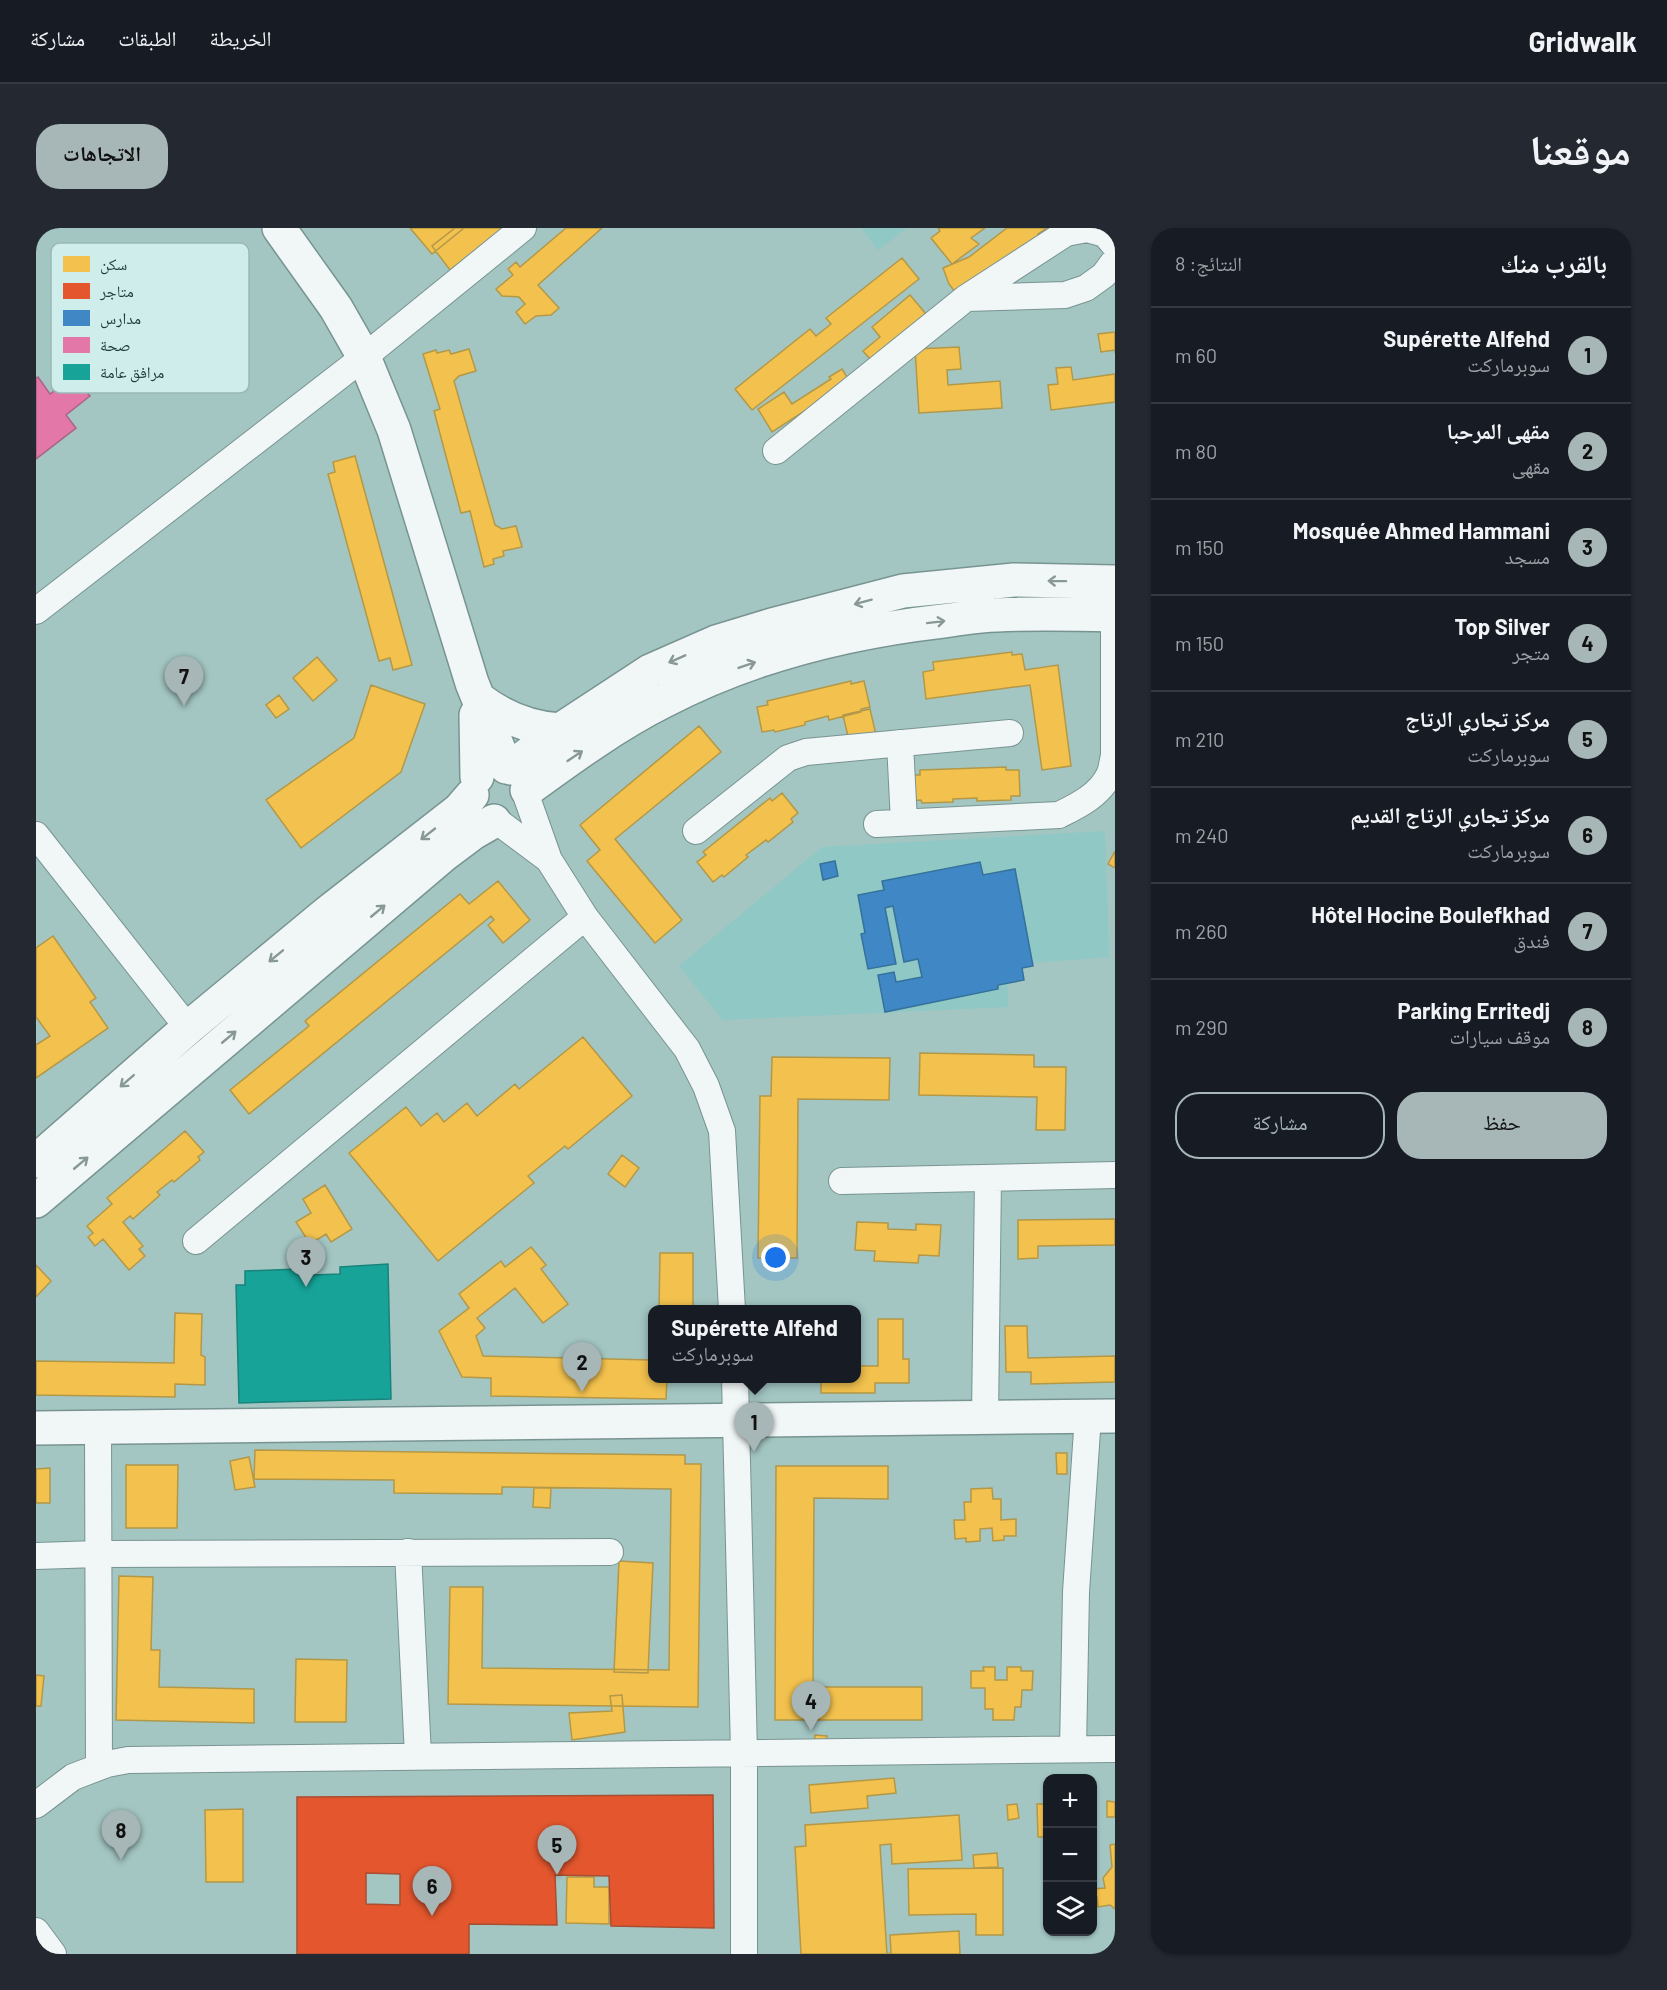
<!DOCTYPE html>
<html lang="ar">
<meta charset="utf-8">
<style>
body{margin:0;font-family:Barlow,"Noto Naskh Arabic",sans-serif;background:#242831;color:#f1f3f6;direction:rtl}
.controls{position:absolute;right:18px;bottom:18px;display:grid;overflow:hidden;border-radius:12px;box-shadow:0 2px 4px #0004}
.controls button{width:54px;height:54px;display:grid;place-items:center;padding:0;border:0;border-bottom:2px solid #363941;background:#171b24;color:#f1f3f6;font:30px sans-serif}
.you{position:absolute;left:740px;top:1030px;width:21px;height:21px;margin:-15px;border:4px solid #fff;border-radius:50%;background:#1a73e8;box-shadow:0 0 0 9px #1a73e833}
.badge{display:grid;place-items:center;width:39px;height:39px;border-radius:50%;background:#a7b6b7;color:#111;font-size:20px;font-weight:700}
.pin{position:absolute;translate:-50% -50px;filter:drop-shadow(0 2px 3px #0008)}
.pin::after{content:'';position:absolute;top:32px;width:21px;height:18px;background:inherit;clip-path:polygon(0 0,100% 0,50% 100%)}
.popup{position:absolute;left:612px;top:1077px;width:213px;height:78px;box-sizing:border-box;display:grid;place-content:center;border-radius:12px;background:#171b24;filter:drop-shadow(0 2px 4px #0005);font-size:20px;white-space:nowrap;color:#9ea1a6}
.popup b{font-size:22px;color:#f1f3f6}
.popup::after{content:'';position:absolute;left:50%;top:100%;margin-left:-12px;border:12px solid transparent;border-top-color:#171b24}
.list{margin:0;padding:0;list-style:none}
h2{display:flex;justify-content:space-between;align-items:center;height:78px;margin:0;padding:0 24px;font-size:26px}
h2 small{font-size:20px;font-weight:400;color:#9ea1a6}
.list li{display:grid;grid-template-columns:39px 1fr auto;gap:18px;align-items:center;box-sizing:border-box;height:96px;padding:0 24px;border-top:2px solid #363941}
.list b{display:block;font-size:22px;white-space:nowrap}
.list p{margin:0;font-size:20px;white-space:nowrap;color:#9ea1a6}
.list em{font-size:20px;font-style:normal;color:#9ea1a6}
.actions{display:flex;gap:12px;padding:18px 24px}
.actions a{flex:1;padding:14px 0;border:2px solid #a7b6b7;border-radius:24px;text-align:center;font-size:21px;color:#a7b6b7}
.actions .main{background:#a7b6b7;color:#111}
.icon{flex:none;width:33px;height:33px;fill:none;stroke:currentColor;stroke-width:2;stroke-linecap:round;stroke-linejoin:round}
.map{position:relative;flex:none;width:1079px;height:1726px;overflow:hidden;direction:ltr;border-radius:24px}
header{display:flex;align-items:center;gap:36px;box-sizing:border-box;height:84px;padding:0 30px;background:#171b24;border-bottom:2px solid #363941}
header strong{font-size:28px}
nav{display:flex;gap:33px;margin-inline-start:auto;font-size:21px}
.intro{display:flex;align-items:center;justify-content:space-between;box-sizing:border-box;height:144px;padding:0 36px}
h1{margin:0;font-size:42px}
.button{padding:15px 27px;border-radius:24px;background:#a7b6b7;color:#111;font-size:21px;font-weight:700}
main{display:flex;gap:36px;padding:0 36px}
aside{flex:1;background:#171b24;border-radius:24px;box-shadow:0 2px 4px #0004}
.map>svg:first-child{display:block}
.built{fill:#8fc8c4}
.homes{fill:#f2c14e;stroke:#b39847;stroke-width:1.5}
.shops{fill:#e4572e;stroke:#a94e31;stroke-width:1.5;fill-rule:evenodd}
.schools{fill:#3f88c5;stroke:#35719b;stroke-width:1.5}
.health{fill:#e377a8;stroke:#a86586;stroke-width:1.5}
.public{fill:#17a398;stroke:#19847b;stroke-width:1.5}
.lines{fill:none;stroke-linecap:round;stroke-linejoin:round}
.minor-casing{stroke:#789492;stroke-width:28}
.major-casing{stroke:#789492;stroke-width:36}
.minor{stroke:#f1f6f6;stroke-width:26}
.major{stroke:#f1f6f6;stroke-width:33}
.oneway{stroke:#889897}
.key{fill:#cfeeeb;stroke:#9ab8b5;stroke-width:1.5}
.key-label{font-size:16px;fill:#1f3a38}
</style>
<header>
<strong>Gridwalk</strong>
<nav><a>الخريطة</a><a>الطبقات</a><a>مشاركة</a></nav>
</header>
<div class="intro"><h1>موقعنا</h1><a class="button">الاتجاهات</a></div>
<main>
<aside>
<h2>بالقرب منك<small>النتائج: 8</small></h2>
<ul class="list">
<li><span class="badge">1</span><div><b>Supérette Alfehd</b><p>سوبرماركت</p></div><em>60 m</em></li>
<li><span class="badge">2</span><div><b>مقهى المرحبا</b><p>مقهى</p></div><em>80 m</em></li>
<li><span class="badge">3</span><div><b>Mosquée Ahmed Hammani</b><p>مسجد</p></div><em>150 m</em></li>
<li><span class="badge">4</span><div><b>Top Silver</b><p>متجر</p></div><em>150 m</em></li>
<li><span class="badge">5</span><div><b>مركز تجاري الرتاج</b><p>سوبرماركت</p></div><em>210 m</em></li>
<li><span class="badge">6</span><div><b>مركز تجاري الرتاج القديم</b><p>سوبرماركت</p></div><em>240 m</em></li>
<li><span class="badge">7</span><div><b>Hôtel Hocine Boulefkhad</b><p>فندق</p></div><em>260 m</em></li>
<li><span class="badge">8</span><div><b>Parking Erritedj</b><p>موقف سيارات</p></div><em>290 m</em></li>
</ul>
<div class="actions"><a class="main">حفظ</a><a>مشاركة</a></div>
</aside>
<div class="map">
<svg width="1079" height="1726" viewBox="0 0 1079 1726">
<rect width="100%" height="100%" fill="#a3c6c3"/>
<path class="built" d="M 825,0 L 871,0 L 842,22 Z
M 1069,603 L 1073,729 L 971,737 L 972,779 L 687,792 L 643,738 L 786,619 Z"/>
<path class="homes" d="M 374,0 L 428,0 L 396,26 Z
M 419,0 L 469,0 L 414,42 L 396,18 Z
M 530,0 L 566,0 L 502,57 L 523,80 L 515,87 L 500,88 L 489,96 L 480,84 L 489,76 L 483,69 L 466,68 L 460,61 L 477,47 L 472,41 L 480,34 L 484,39 Z
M 902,0 L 949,0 L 935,10 L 943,16 L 916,36 L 895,10 L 904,3 Z
M 971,0 L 1011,0 L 1002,6 L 1006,16 L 923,69 L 913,56 L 907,40 L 933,29 Z
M 866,30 L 883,51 L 716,182 L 699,161 L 774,101 L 780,108 L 795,96 L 790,90 Z
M 874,67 L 890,86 L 835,132 L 827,123 L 844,109 L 836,99 Z
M 71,100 L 75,116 L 52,122 L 48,107 Z
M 1079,104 L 1079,125 L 1079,122 L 1065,124 L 1062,106 Z
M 93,119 L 107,138 L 88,151 L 75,132 Z
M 923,119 L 925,141 L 911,142 L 912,157 L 964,153 L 966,180 L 883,185 L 879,121 Z
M 433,121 L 440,143 L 423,148 L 418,153 L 459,297 L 466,301 L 480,298 L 486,319 L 467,323 L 468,328 L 457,331 L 458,336 L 448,339 L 434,283 L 425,285 L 398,183 L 404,181 L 387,126 L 400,122 L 401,125 L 413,122 L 415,126 Z
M 1035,139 L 1037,152 L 1079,146 L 1079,174 L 1015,182 L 1012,157 L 1022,156 L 1020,140 Z
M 806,141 L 814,154 L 736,204 L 722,181 L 748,164 L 756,176 L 795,151 L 793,149 Z
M 319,228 L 376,437 L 357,442 L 354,430 L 343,433 L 292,246 L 299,244 L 297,234 Z
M 976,424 L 976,427 L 986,426 L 989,442 L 1022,437 L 1035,538 L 1006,542 L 994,457 L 890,471 L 887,444 L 898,442 L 897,434 Z
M 281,429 L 301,452 L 277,473 L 257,450 Z
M 815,453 L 815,456 L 828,453 L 834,479 L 825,481 L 825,484 L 793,492 L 792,488 L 769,494 L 769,497 L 739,504 L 738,502 L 726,504 L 721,479 L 732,477 L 731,473 Z
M 335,457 L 389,476 L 365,544 L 265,620 L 230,572 L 318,510 Z
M 243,467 L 253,481 L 240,490 L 230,477 Z
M 834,481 L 841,511 L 814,517 L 807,487 Z
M 663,498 L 685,524 L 579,611 L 646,692 L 619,715 L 551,633 L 564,622 L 544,597 Z
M 970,539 L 970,542 L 983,542 L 984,568 L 975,568 L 975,572 L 941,573 L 941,570 L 917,571 L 917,574 L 886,575 L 885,572 L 874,573 L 873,547 L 884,547 L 884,542 Z
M 746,565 L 762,585 L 755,591 L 757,594 L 732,614 L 730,612 L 710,627 L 712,629 L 688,649 L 686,647 L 677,654 L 661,634 L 670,627 L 667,624 L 734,570 L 736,573 Z
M 1079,623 L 1079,640 L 1072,636 Z
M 462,653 L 494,692 L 467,715 L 452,697 L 458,692 L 455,688 L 213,886 L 194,862 L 273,798 L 269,793 L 424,666 L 433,676 Z
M 17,708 L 60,770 L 54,774 L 72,800 L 0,850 L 0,817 L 14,808 L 0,789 L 0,720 Z
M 547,809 L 596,868 L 532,921 L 529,918 L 492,948 L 498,955 L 402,1033 L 313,925 L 370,879 L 385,898 L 401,885 L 408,894 L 431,875 L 441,888 L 479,856 L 483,861 Z
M 884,825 L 998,827 L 998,839 L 1030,839 L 1029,902 L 1000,902 L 1001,869 L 883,867 Z
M 736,829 L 854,830 L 853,872 L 762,871 L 761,1030 L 722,1030 L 724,868 L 735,868 Z
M 149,903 L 168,924 L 162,929 L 164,932 L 138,954 L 136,952 L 121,964 L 124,967 L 97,991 L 94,988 L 87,994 L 107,1018 L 103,1021 L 109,1028 L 93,1042 L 67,1011 L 59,1018 L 52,1009 L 57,1005 L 51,998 L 76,976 L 71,970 Z
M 586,927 L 603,940 L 589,959 L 572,946 Z
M 289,957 L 316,1001 L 295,1014 L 290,1006 L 274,1016 L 260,994 L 275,985 L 267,971 Z
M 1079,991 L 1079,1017 L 1002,1018 L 1002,1030 L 982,1031 L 982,992 Z
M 821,994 L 852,995 L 852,1001 L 880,1002 L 880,996 L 905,997 L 903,1028 L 883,1027 L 882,1035 L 838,1033 L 839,1023 L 819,1022 Z
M 495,1019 L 510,1037 L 505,1041 L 532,1076 L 507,1095 L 479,1060 L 441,1090 L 449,1100 L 440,1108 L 447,1128 L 616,1132 L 616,1150 L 631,1150 L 630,1171 L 455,1168 L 455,1150 L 426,1149 L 403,1103 L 433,1080 L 423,1066 L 465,1033 L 469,1039 Z
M 624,1025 L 657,1025 L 657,1082 L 623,1082 Z
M 0,1037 L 15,1053 L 0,1069 Z
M 139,1085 L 166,1086 L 165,1127 L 169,1129 L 169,1157 L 139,1156 L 139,1169 L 0,1167 L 0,1133 L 138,1135 Z
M 842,1091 L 867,1091 L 867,1131 L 873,1131 L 873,1155 L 839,1155 L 839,1165 L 785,1165 L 785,1153 L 750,1153 L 751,1150 L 820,1150 L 820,1138 L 842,1138 Z
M 969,1098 L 991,1098 L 992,1130 L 1079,1128 L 1079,1154 L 995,1156 L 995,1144 L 970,1144 Z
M 219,1222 L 649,1227 L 649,1236 L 665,1236 L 662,1479 L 412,1476 L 414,1359 L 447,1359 L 446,1440 L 633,1442 L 635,1261 L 466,1259 L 466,1266 L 358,1265 L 358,1252 L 218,1251 Z
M 1020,1225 L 1031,1225 L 1031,1246 L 1021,1246 Z
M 213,1229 L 219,1259 L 199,1262 L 194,1233 Z
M 90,1237 L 142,1237 L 141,1300 L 90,1300 Z
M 740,1238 L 852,1238 L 852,1271 L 778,1270 L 777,1459 L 886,1459 L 886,1492 L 739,1492 Z
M 14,1240 L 14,1275 L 0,1275 L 0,1241 Z
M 498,1260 L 515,1260 L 514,1280 L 497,1279 Z
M 956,1260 L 957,1271 L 965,1271 L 965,1292 L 980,1291 L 980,1308 L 968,1308 L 968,1312 L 957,1313 L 956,1300 L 944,1301 L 944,1313 L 930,1314 L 930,1310 L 919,1311 L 918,1292 L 929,1292 L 928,1274 L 935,1274 L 935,1261 Z
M 583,1333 L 617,1335 L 612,1445 L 578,1444 Z
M 83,1348 L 117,1349 L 115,1422 L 124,1422 L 123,1459 L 218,1461 L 218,1495 L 80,1492 Z
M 260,1431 L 311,1432 L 310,1494 L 259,1494 Z
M 947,1439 L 959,1439 L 959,1452 L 971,1452 L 971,1439 L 985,1439 L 985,1443 L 997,1443 L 996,1462 L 986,1462 L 985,1479 L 979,1479 L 978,1492 L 957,1492 L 957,1481 L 949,1481 L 949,1460 L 935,1460 L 935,1443 L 948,1443 Z
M 0,1447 L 8,1448 L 5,1478 L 0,1478 Z
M 586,1467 L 589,1504 L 536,1512 L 533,1485 L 576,1483 L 574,1468 Z
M 779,1507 L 791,1508 L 790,1519 L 778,1519 Z
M 858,1550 L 860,1565 L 831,1568 L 832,1580 L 775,1585 L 773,1557 Z
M 1071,1573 L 1079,1574 L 1079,1589 L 1071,1589 Z
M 981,1576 L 983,1590 L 972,1592 L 971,1577 Z
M 1001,1576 L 1011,1576 L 1011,1609 L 1002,1609 Z
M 207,1581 L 207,1654 L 170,1654 L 169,1582 Z
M 923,1587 L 926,1632 L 856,1636 L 855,1616 L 844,1617 L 851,1726 L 855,1725 L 854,1707 L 923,1703 L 924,1726 L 765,1726 L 759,1619 L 770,1618 L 769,1597 Z
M 1079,1616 L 1079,1681 L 1074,1677 L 1062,1679 L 1061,1669 L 1056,1665 L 1056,1661 L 1069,1660 L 1067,1650 L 1076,1639 L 1074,1617 Z
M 961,1625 L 962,1639 L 938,1640 L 937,1627 Z
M 967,1640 L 967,1707 L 940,1707 L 940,1686 L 873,1687 L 872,1641 Z
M 531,1649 L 558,1649 L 558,1659 L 573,1659 L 573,1696 L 530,1695 Z"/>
<path class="shops" d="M 677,1567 L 678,1700 L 575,1698 L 573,1648 L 519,1647 L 521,1697 L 433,1696 L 433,1726 L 261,1726 L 261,1569 ZM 330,1645 L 364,1646 L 364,1677 L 330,1676 Z"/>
<path class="schools" d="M 799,633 L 802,648 L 787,652 L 784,636 Z
M 944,634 L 947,647 L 979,641 L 997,738 L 986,740 L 988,752 L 962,757 L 962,761 L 849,784 L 842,747 L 858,744 L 860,754 L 886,749 L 882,731 L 868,734 L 857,678 L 849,680 L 860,736 L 832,741 L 825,706 L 829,705 L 822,667 L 848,662 L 846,653 Z"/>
<path class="health" d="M 38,148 L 54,168 L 30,187 L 40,200 L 0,231 L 0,150 L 2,149 L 14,166 Z"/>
<path class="public" d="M 261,1024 L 274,1024 L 275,1047 L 304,1046 L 304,1039 L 352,1036 L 355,1171 L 203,1175 L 200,1057 L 209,1057 L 209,1043 L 262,1041 Z"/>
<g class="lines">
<defs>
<path id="minor" d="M 930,70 L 1029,67 L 1050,60 L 1068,47 L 1079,32
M 740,223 L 930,70 L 1030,5 L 1051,1 L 1069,6 L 1079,18
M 0,383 L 328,129 L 487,0
M 864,515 L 868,594
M 491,570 L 513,632 L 549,689 L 651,821 L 670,858 L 686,903 L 696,1082
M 461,593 L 512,631
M 841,596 L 1023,587 C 1041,578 1064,567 1073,547 C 1076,542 1076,534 1078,528 L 1078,387
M 660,603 L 752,530 L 770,524 L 974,505
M 0,607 L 152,800
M 806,953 L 1079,947
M 160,1013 L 549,689
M 699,1150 L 708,1525 L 708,1726
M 949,1190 L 952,950
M 62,1200 L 63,1539
M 372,1324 L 382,1528
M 0,1328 L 62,1326 L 574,1324
M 1037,1521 L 1040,1364 L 1052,1188
M 0,1577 L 37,1549 L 71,1536 L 92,1532 L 1079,1521
M 0,1703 L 17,1726"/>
<path id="major" d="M 243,0 L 300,80 L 328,129 L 358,202 L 436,455 L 470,539
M 443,471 C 468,490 493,500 524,502
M 440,487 L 441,549
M 474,540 L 524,502 L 614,443 L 680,414 L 736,397 L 867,363 L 978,352 L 1079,354
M 491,562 C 535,530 580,497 628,473 C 714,428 811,404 907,393 C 924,391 943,387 961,387 C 1000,385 1040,386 1079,387
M 0,933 L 152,800 L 291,685 L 423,582 L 436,567
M 0,973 L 409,626 L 437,605 L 458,593
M 0,1200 L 1079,1188"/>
</defs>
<use href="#minor" class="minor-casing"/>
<use href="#major" class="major-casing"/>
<use href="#minor" class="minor"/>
<use href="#major" class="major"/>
</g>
<defs><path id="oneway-shaft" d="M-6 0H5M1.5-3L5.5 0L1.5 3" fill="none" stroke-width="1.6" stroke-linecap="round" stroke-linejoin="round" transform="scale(1.5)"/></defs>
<g class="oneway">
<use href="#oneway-shaft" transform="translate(1021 353) rotate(-179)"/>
<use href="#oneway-shaft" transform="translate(827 374) rotate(165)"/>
<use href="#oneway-shaft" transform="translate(900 394) rotate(-7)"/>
<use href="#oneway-shaft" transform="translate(641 431) rotate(156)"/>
<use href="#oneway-shaft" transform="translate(711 437) rotate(-19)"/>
<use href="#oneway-shaft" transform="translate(539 528) rotate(-34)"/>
<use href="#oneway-shaft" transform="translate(392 606) rotate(142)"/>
<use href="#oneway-shaft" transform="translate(342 683) rotate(-40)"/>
<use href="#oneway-shaft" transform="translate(240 728) rotate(141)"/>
<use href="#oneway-shaft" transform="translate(193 809) rotate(-40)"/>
<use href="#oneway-shaft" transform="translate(91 853) rotate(139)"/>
<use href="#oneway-shaft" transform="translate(45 935) rotate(-40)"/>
</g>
<rect x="15" y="15" width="198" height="150" rx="9" class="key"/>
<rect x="27" y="28" width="27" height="16" fill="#f2c14e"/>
<rect x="27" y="55" width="27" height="16" fill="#e4572e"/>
<rect x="27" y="82" width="27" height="16" fill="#3f88c5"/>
<rect x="27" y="109" width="27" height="16" fill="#e377a8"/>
<rect x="27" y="136" width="27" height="16" fill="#17a398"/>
<g class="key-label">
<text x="64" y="42">سكن</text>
<text x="64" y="69">متاجر</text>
<text x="64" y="96">مدارس</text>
<text x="64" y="123">صحة</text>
<text x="64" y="150">مرافق عامة</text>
</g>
</svg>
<div class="controls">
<button>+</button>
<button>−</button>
<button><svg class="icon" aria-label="layers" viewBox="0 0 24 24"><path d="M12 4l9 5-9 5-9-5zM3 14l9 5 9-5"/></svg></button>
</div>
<div class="you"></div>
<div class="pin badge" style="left:718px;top:1224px">1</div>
<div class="popup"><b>Supérette Alfehd</b>سوبرماركت</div>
<div class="pin badge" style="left:546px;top:1164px">2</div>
<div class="pin badge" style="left:270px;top:1059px">3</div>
<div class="pin badge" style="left:775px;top:1503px">4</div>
<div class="pin badge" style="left:521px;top:1647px">5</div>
<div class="pin badge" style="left:396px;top:1688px">6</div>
<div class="pin badge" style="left:148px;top:478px">7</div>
<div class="pin badge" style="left:85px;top:1632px">8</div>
</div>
</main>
